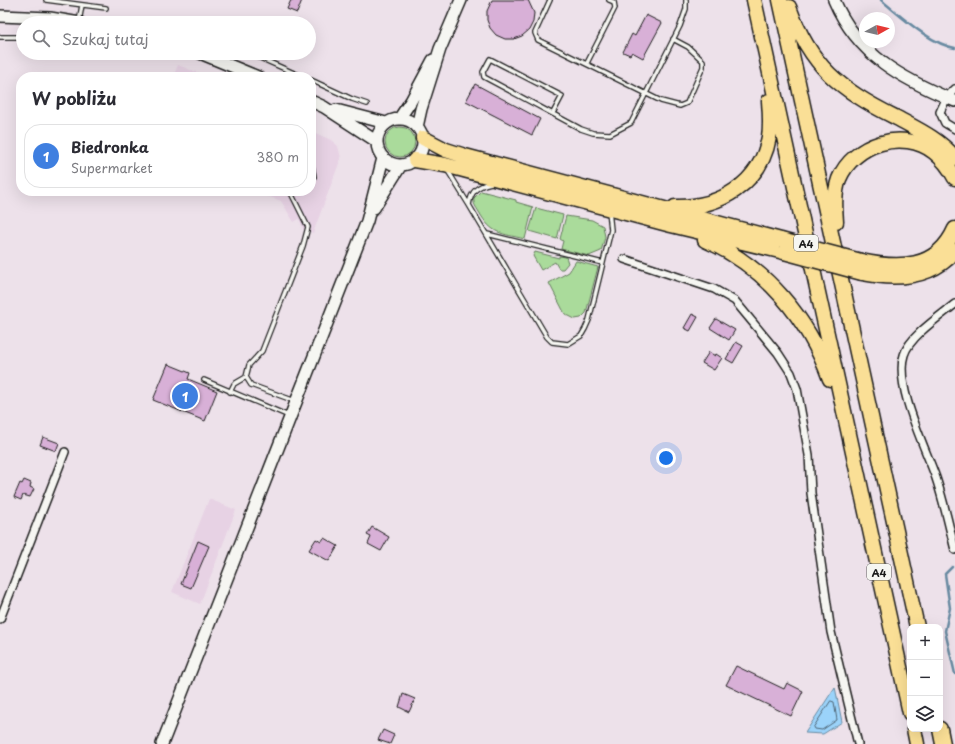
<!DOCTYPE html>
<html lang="pl">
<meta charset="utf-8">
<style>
body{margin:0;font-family:"Playpen Sans",sans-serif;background:#f2f2f3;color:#2b2b33}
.controls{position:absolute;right:12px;bottom:12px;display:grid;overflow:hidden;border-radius:8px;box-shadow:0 4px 16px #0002}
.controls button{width:36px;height:36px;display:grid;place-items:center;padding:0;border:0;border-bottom:1px solid #e1e1e2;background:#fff;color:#2b2b33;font:20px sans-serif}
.compass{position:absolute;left:859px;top:12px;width:36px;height:36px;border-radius:50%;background:#fff;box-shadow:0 4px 16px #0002;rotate:82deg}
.you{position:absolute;left:666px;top:458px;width:14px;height:14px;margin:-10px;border:3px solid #fff;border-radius:50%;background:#1a73e8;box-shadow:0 0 0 6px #1a73e833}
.badge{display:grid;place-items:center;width:26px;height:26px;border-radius:50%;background:#111827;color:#fff;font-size:13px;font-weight:700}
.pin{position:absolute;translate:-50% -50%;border:2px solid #fff;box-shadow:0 1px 4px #0006}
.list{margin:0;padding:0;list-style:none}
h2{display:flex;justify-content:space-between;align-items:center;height:52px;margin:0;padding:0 16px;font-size:17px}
h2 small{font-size:13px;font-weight:400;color:#7c7c81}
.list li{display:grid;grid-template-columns:26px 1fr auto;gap:12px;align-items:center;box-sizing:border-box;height:64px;margin:0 8px 8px;padding:0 8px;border:1px solid #e1e1e2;border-radius:16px}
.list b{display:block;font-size:15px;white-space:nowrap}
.list p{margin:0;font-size:13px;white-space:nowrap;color:#7c7c81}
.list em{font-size:13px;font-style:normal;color:#7c7c81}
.icon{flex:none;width:22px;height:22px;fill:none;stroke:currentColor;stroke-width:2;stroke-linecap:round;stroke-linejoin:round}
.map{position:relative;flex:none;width:955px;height:744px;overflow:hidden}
.search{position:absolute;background:#fff;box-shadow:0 4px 16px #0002;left:16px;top:16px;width:300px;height:44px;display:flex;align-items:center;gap:10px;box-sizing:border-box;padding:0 14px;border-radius:22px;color:#7c7c81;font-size:15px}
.panel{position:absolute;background:#fff;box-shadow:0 4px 16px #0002;left:16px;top:72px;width:300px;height:124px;border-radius:16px}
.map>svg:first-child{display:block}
.built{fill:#e7d2e4}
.green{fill:#aadb9b;stroke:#637c5c}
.water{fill:#9bd3fa;stroke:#688aa1}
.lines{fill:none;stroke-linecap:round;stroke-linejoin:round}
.shore{stroke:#4f6575;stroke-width:1}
.stream{stroke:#688aa1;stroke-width:2.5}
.building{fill:#d8b0d7;stroke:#1c1c1c}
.lane-casing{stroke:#1c1c1c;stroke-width:6}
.street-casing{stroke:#1c1c1c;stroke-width:10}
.secondary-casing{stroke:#1c1c1c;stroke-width:14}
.highway-casing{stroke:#1c1c1c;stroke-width:17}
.lane{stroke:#f6f6f2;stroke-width:3.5}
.street{stroke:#f6f6f2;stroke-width:7}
.secondary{stroke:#f6f6f2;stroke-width:11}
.highway{stroke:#fadf96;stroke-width:14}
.highway-bridge-casing{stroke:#1c1c1c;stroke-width:17;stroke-linecap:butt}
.highway-bridge{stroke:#fadf96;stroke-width:14}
.labels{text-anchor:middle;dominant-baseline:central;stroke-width:4;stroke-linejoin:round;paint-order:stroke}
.shield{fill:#f6f6f2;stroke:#5d5d5c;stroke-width:1}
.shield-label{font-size:10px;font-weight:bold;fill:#1c1c1c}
</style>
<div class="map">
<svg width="955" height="744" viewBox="0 0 955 744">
<rect width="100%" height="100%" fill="#ede1ea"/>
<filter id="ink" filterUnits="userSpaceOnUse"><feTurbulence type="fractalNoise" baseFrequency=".025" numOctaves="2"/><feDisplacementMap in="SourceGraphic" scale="8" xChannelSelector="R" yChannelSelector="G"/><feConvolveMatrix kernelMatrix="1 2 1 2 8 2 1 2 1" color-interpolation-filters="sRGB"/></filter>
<g filter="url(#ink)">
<path class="built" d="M 178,65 L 209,77 L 173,77 Z
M 311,131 L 331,140 L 338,146 L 341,158 L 313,233 L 303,229 L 299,219 L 294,222 L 281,201 L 254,191 L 311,191 Z
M 209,499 L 236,510 L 200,604 L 172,592 Z"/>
<path class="green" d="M385 142a15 15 0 1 1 30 0a15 15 0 1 1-30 0Z
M 481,191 L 516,200 L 516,202 L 533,207 L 525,239 C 501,233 492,235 479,212 C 476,207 473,204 474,198 Z
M 536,208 L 563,215 L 557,239 L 529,231 Z
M 566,216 L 592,220 L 603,226 L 605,237 L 601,251 L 589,256 L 561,249 L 563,241 L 560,239 Z
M 535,252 L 559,258 L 559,256 L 566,257 L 568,263 L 563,269 L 559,269 L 555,262 L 541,270 L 533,256 Z
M 576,261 L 598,267 L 586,313 L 581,318 L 575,319 L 565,314 L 549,283 L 569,272 Z"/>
<path class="water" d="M 835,687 L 842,722 L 823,734 L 805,733 Z"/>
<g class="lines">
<path class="shore" d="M 831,701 L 834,702 L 837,720 L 822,730 L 815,729 L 814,727 Z"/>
<path class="stream" d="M 881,0 C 901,16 930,44 955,48
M 952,567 L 945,574 L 950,608 L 945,631 L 955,674"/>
</g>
<path class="building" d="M 291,0 L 302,0 L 297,13 L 287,9 Z
M 492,0 L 528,0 L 534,13 L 533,22 L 529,30 L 522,36 L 514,39 L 505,39 L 496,35 L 490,28 L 487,20 L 487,11 Z
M 646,15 L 662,23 L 643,58 L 632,52 L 630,55 L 623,52 L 632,34 L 635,36 Z
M 475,84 L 540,119 L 532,135 L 466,101 Z
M 692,314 L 698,317 L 690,331 L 684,328 Z
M 716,319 L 735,330 L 729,340 L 710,328 Z
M 736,342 L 743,346 L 733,363 L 726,359 Z
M 709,352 L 715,356 L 716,354 L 722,358 L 714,370 L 702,363 Z
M 168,364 L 190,373 L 188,379 L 217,391 L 205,421 L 153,400 Z
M 43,437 L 59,443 L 56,451 L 40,445 Z
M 24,480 L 31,483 L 30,487 L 34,489 L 30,497 L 23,495 L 21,500 L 14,497 L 20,483 L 22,484 Z
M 372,527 L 389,537 L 381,551 L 368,544 L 371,537 L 367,535 Z
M 324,538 L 338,546 L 329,561 L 309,550 L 316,539 L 321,542 Z
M 198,541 L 209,546 L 191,588 L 181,584 Z
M 736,666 L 784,689 L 787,683 L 803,691 L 791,716 L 726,685 Z
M 403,694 L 415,699 L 409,712 L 399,707 Z
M 383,730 L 394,735 L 390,744 L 378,740 Z"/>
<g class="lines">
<defs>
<path id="lane" d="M 46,0 L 106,8
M 550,0 L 535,33 L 538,40 L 661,101 L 680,106 L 687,103 L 703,67 L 703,61 L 688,47 L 673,39
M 79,22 L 82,5
M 0,37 L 23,37
M 249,53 L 303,77
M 224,62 L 228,53
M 587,63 L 615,8 L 614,2 L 609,0
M 233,77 L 236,70
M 311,80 L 352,99 L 367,104
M 553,113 L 562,96 L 490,59 L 483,72 L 484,77 L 581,129 L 593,133 L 610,134 L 631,123 L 680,26 L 686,9 L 686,0
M 311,160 L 314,177 L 311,180
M 448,171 L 469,205 C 471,191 477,186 491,183
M 290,191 L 308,227 L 303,246 L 262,351 L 249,365 L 246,377 L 251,385 L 295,401
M 469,205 L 547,337 L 552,342 L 568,344 L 581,336 L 585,329 L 589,320 L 611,230 L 609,211
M 487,234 L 603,263
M 204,380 L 289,416
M 230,392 L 234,384 L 246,377"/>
<path id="street" d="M 955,89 L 947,97 L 940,112 L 945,123 L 955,129
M 624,259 L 714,289 L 735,301 L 778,353 L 791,373 L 797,389 L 809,455 L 811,493 L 831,632 L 858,744
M 955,304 C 940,316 909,337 904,355 C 894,386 926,449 936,478 C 944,502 949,526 955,550
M 0,619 L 65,452"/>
<path id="secondary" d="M 834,0 C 858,56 902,79 955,101
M 0,16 L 50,18 L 80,23
M 200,53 L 258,77
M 311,101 L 324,107 L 376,141
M 336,110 L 386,123
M377 142a23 23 0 1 1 46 0a23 23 0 1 1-46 0Z
M 399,119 L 411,101 L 433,60
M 417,127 L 421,109 L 440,49 L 461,0
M 374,208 L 401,165
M 162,744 L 367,221 L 383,158"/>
<path id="highway" d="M 754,0 L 910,713
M 780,0 L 917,627
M 789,7 C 810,66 840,90 895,117 C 917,129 939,139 955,158
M 423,138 L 446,150 L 465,156 L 781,240
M 415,160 L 445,165 L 671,225 L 784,252
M 675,207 C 719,208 761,184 769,137 C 771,125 770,113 769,101
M 836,222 C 835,208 834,193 839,179 C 853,144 903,128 934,152 C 943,159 950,168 955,178
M 705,240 C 765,266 808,318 830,379
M 861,261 C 898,269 937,270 955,229
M 862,273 C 896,280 931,279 955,251
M 914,729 L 917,744
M 940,729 L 943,744"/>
</defs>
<use href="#lane" class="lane-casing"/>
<use href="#street" class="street-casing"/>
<use href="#secondary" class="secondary-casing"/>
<use href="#highway" class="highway-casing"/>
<use href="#lane" class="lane"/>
<use href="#street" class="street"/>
<use href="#secondary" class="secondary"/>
<use href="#highway" class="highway"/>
<defs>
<path id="highway-bridge" d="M 781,240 L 861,261
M 784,252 L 862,273"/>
</defs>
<use href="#highway-bridge" class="highway-bridge-casing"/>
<use href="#highway-bridge" class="highway-bridge"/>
</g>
</g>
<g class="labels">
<g class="shield">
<rect x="794" y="235" width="24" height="16" rx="3"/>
<rect x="867" y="564" width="24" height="16" rx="3"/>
</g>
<g class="shield-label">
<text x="806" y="243">A4</text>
<text x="879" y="572">A4</text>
</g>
</g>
</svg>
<div class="controls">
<button>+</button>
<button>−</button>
<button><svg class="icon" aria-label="layers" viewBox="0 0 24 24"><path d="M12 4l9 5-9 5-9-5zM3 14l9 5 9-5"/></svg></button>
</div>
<svg class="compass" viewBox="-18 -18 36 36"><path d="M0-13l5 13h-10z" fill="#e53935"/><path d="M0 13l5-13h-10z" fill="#7c7c81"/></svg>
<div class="you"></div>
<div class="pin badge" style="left:185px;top:396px;background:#3f7fe0">1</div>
<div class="search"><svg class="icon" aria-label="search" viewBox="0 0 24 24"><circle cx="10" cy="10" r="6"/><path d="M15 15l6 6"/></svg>Szukaj tutaj</div>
<section class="panel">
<h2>W pobliżu<small></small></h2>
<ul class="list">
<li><span class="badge" style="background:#3f7fe0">1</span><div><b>Biedronka</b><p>Supermarket</p></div><em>380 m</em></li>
</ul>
</section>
</div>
